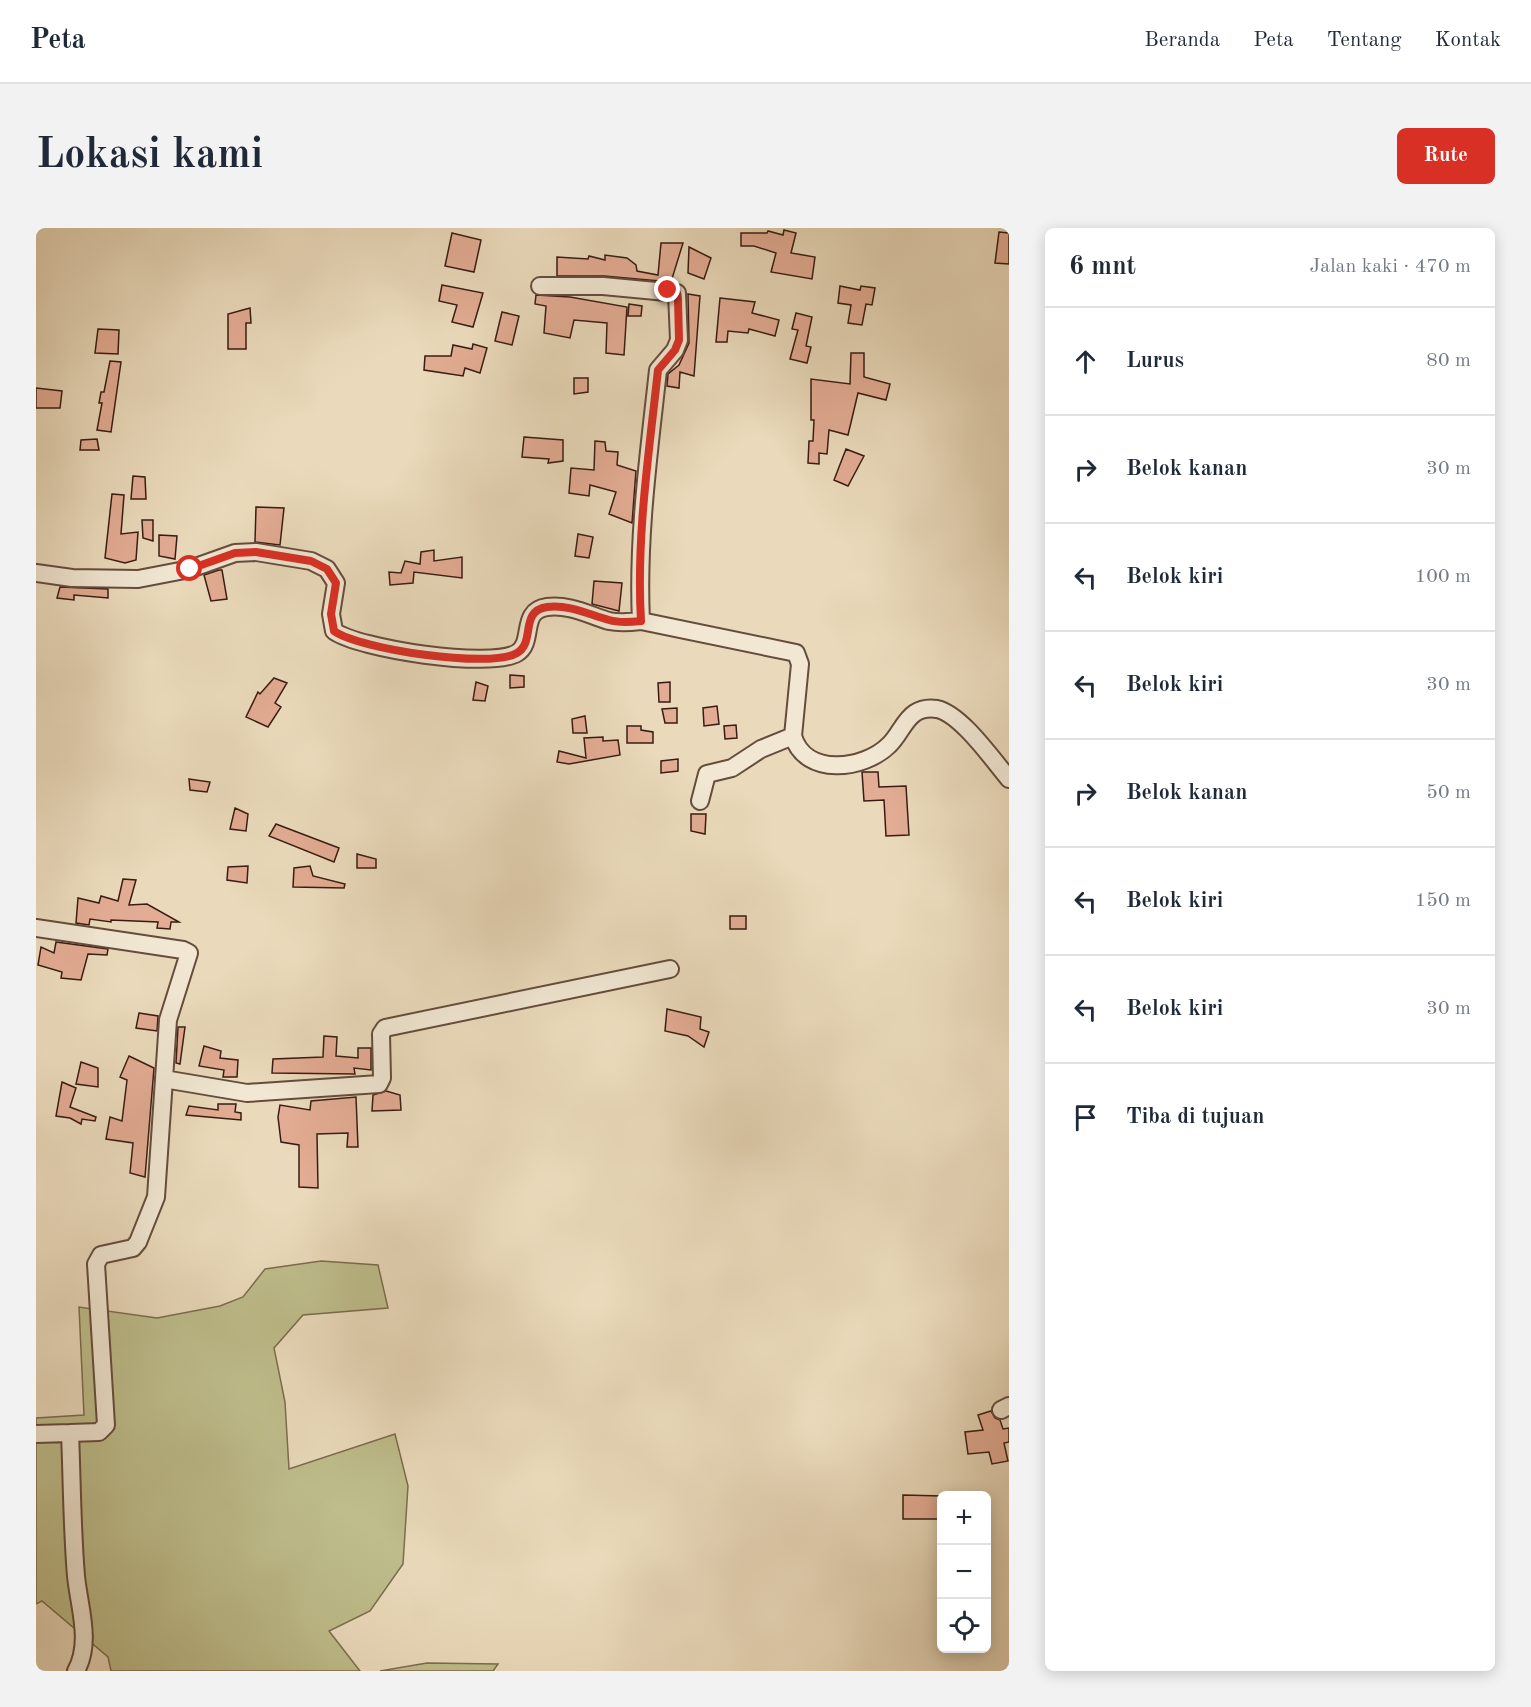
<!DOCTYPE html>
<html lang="id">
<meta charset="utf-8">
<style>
body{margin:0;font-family:"Old Standard TT",serif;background:#f2f2f3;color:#1f2937}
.controls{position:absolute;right:18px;bottom:18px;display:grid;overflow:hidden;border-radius:9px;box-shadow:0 3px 15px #0003}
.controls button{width:54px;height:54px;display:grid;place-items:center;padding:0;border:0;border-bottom:2px solid #e0e1e3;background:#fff;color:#1f2937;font:30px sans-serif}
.stop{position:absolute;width:18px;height:18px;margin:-14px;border:4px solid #d93025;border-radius:50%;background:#fff}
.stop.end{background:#d93025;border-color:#fff;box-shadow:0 2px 6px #0008}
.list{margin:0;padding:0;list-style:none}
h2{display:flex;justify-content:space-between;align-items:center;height:78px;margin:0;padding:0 24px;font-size:26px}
h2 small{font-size:20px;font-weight:400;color:#747a83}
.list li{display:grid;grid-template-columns:39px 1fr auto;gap:18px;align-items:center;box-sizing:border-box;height:108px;padding:0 24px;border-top:2px solid #e0e1e3}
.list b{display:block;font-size:22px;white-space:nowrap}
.list em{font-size:20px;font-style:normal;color:#747a83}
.icon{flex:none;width:33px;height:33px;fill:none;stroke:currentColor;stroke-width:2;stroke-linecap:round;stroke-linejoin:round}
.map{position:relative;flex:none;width:973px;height:1443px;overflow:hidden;border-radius:9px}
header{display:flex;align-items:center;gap:36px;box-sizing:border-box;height:84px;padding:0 30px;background:#fff;border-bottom:2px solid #e0e1e3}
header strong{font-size:28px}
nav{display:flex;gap:33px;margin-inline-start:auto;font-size:21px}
.intro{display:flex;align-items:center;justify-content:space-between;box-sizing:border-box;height:144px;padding:0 36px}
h1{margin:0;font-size:42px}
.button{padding:15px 27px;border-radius:9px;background:#d93025;color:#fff;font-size:21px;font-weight:700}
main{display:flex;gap:36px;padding:0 36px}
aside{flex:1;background:#fff;border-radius:9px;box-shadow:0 3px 15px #0003}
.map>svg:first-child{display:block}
.green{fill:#bebd8b;stroke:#7c6c4e;stroke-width:1.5}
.building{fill:#e3ac94;stroke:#391c11;stroke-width:1.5}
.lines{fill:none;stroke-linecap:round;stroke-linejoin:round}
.minor-casing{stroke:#654c3c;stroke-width:20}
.minor{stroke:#f1e7d3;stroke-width:16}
.route{stroke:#d93025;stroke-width:8}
</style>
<header>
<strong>Peta</strong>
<nav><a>Beranda</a><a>Peta</a><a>Tentang</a><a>Kontak</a></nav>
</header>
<div class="intro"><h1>Lokasi kami</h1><a class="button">Rute</a></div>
<main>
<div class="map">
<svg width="973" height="1443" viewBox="0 0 973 1443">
<rect width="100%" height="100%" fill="#eadabb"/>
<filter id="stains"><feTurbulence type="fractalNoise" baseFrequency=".00333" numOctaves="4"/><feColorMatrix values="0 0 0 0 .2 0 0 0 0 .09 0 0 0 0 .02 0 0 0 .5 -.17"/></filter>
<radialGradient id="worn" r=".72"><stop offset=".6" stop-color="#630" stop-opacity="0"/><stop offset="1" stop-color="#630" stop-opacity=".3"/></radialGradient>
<path class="green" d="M 285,1033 L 342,1037 L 352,1080 L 267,1087 L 238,1120 L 249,1174 L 253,1241 L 359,1206 L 372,1258 L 367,1336 L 334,1383 L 293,1403 L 324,1443 L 75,1443 L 72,1429 L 6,1373 L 0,1376 L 0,1190 L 48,1187 L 43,1079 L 121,1090 L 184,1078 L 207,1069 L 229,1041 Z
M 391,1435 L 462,1436 L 457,1443 L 344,1443 Z"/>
<path class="building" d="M 748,2 L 760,5 L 755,25 L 779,29 L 776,51 L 735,44 L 740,25 L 718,18 L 705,18 L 705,5 L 731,5 L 732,3 L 747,7 Z
M 963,4 L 973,5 L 973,36 L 959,35 Z
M 416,5 L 445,12 L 438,44 L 409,38 Z
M 625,15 L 647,15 L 635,54 L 568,48 L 521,48 L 521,29 L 552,31 L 553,28 L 569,32 L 569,27 L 591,30 L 600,37 L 601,43 L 622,47 Z
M 653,19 L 675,30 L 668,51 L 652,45 Z
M 406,57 L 447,65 L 437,99 L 416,94 L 421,77 L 403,73 Z
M 804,58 L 824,62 L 825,58 L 839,60 L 836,77 L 830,76 L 826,97 L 812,95 L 815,77 L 802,75 Z
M 652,66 L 664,68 L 658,148 L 644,144 L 643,160 L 631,158 L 632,146 L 643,137 L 653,115 Z
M 500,67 L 534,69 L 591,79 L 588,127 L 570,125 L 571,95 L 538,92 L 534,110 L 508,105 L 510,78 L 499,76 Z
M 684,70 L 719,74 L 716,85 L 743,92 L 739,108 L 713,101 L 712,105 L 692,103 L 691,114 L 680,114 Z
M 593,76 L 606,78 L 605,88 L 592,88 Z
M 214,80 L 215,95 L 210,95 L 210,121 L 192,121 L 192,86 Z
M 466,84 L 483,88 L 476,117 L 459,113 Z
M 760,85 L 776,89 L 770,118 L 775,119 L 771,135 L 754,131 L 762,102 L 756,101 Z
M 62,101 L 83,102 L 82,126 L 59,125 Z
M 437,116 L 451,120 L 444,145 L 429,140 L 427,148 L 388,142 L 389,128 L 415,128 L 417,117 L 436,121 Z
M 815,125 L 828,125 L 828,149 L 854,156 L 850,172 L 822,165 L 812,207 L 793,202 L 791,226 L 783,225 L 783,236 L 772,235 L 773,213 L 777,213 L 778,192 L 775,192 L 775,151 L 814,156 Z
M 74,133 L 85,134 L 75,204 L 61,202 L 66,175 L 63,175 L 65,164 L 68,164 Z
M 538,150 L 552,150 L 552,164 L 538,166 Z
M 0,160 L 26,163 L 24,180 L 0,180 Z
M 488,209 L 527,212 L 527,233 L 512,235 L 513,231 L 486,229 Z
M 61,211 L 63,222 L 44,222 L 45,212 Z
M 559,213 L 569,214 L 570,223 L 582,224 L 581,237 L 600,243 L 596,295 L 573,286 L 580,264 L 554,257 L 553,268 L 533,265 L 535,240 L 558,242 Z
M 810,221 L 828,228 L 812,258 L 798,252 Z
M 97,248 L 109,249 L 110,271 L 95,271 Z
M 76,266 L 88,267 L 85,306 L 102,304 L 100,332 L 89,335 L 69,330 Z
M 220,279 L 248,280 L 244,317 L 219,314 Z
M 106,292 L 117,292 L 117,313 L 107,310 Z
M 542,306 L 557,309 L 553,330 L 539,328 Z
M 123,307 L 141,308 L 139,331 L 123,328 Z
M 398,322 L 398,333 L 426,329 L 426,350 L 378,344 L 377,355 L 354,357 L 353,344 L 365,345 L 369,333 L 384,336 L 385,324 Z
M 183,342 L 186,342 L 191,371 L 175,373 L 168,347 Z
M 558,353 L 586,355 L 583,383 L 556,376 Z
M 24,359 L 72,361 L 72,370 L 38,367 L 38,372 L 21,370 Z
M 474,447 L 488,448 L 488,459 L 474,460 Z
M 238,450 L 251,455 L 239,475 L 245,479 L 232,499 L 210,489 L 222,464 L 224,466 Z
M 440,454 L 452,458 L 449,473 L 437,472 Z
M 634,454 L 634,474 L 623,474 L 622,455 Z
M 681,478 L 683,496 L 668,498 L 667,480 Z
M 641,480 L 641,495 L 629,495 L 626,481 Z
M 549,488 L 551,505 L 537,505 L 536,491 Z
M 700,497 L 701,510 L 689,511 L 688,498 Z
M 591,498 L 605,498 L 605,502 L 617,504 L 617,515 L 591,515 Z
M 567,509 L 567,513 L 582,512 L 584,527 L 533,536 L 521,534 L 523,523 L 550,530 L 548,510 Z
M 642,531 L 642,543 L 625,545 L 625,533 Z
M 826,544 L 842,544 L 843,559 L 870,558 L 873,607 L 850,608 L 848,572 L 828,573 Z
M 153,551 L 174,554 L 171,564 L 154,562 Z
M 199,580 L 212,586 L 210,603 L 194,601 Z
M 655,586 L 670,586 L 669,606 L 655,603 Z
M 240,596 L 303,620 L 298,634 L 233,608 Z
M 321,626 L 340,631 L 340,640 L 321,640 Z
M 212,638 L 211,655 L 191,652 L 192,639 Z
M 274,638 L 277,648 L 309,656 L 308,660 L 257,659 L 258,640 Z
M 87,651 L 100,652 L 93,677 L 111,676 L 143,694 L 135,694 L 134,701 L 121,700 L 122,694 L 75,692 L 75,694 L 54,691 L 53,697 L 40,695 L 42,670 L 63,675 L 65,668 L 82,673 Z
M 694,688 L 710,688 L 710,701 L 694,701 Z
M 20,714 L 72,721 L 71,727 L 52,726 L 45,752 L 25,750 L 26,744 L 2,737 L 5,719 L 18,725 Z
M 631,781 L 665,789 L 664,801 L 673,804 L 668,819 L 652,808 L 629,803 Z
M 103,785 L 122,788 L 121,803 L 100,800 Z
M 142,799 L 149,799 L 144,836 L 140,835 Z
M 288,808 L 301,809 L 300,828 L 322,830 L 322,820 L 335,820 L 335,842 L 318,840 L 319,846 L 236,845 L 237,831 L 287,829 Z
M 168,818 L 185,823 L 184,830 L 202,832 L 201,849 L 187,849 L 188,842 L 163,838 Z
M 93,828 L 118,840 L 109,949 L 94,945 L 97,915 L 70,911 L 74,889 L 86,893 L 91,852 L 84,849 Z
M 45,834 L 62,840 L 62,859 L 40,856 Z
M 26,854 L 40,860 L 34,879 L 60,889 L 59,893 L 46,891 L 45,896 L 34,890 L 20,888 Z
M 350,863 L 364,867 L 365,882 L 336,883 L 337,867 Z
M 320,869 L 322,919 L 311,919 L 312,905 L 281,906 L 282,960 L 263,959 L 263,917 L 245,914 L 242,889 L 244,877 L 274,882 L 275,873 Z
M 182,876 L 200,876 L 199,884 L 205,885 L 205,892 L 150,887 L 153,878 L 182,882 Z
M 955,1183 L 959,1190 L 964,1192 L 967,1201 L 973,1200 L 973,1214 L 968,1215 L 972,1233 L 956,1236 L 953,1224 L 932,1226 L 929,1204 L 947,1202 L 942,1187 Z
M 867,1267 L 906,1268 L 906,1291 L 867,1291 Z"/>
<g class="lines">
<defs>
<path id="minor" d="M 0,345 L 36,350 L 102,351 L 154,341 L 199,325 L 220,324 L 275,333 L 291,341 L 300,355 L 295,386 L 298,403 C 323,421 454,441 481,425 C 499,414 483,383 511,379 C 533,376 553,387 573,393 C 583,395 596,394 605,393 C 601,309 613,225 622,142 L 639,122 L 643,112 L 641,65 L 567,58 L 504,58
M 605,393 L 760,425 L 764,436 L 757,508 C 769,549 828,542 853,517 C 863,508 868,492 879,485 C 885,481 894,480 901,481 C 925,486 957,532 973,551
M 664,573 L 671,546 L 696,540 L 725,521 L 757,508
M 0,700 L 147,722 L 153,725 L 132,792 L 128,851 L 211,865 L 343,856 L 346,850 L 345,806 L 349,800 L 634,741
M 965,1182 L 973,1178
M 34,1205 L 63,1204 L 70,1197 L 60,1036 L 65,1027 L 97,1020 L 102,1014 L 120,969 L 128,851
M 0,1206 L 34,1205 C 36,1253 36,1301 40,1348 C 43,1379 56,1414 40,1443"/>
</defs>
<use href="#minor" class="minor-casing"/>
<use href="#minor" class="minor"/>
</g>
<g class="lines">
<path class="route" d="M 154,341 L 199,325 L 220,324 L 275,333 L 291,341 L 300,355 L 295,386 L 298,403 C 323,421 454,441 481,425 C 500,414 483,383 511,379 C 533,376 554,387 573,392 C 583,395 596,394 605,393 C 600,309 613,225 622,142 L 639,122 L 643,112 L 642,71 L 641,65 L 632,62"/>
</g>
<rect width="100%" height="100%" filter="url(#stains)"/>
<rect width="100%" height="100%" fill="url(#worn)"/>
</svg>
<div class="controls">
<button>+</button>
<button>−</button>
<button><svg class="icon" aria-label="locate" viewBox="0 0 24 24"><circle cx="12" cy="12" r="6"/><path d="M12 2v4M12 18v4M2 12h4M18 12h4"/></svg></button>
</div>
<div class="stop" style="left:154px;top:341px"></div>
<div class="stop end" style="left:632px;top:62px"></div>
</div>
<aside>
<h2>6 mnt<small>Jalan kaki · 470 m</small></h2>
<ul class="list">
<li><svg class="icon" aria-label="ahead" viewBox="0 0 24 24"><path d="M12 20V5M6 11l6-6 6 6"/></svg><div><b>Lurus</b></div><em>80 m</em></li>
<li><svg class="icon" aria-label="right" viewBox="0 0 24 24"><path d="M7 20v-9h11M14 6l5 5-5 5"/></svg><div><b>Belok kanan</b></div><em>30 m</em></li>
<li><svg class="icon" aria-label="left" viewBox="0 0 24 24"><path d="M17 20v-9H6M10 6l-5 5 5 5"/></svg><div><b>Belok kiri</b></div><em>100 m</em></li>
<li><svg class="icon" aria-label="left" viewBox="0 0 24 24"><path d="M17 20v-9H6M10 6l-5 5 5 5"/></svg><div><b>Belok kiri</b></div><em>30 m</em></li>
<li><svg class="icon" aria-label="right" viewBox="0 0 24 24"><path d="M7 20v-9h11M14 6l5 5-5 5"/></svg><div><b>Belok kanan</b></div><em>50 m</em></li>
<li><svg class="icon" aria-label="left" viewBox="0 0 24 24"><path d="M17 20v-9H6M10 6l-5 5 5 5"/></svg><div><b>Belok kiri</b></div><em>150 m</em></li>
<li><svg class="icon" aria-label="left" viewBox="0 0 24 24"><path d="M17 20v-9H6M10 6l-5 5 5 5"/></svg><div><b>Belok kiri</b></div><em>30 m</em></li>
<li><svg class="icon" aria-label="arrive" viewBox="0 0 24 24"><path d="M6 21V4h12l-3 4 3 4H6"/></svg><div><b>Tiba di tujuan</b></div></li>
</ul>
</aside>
</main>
